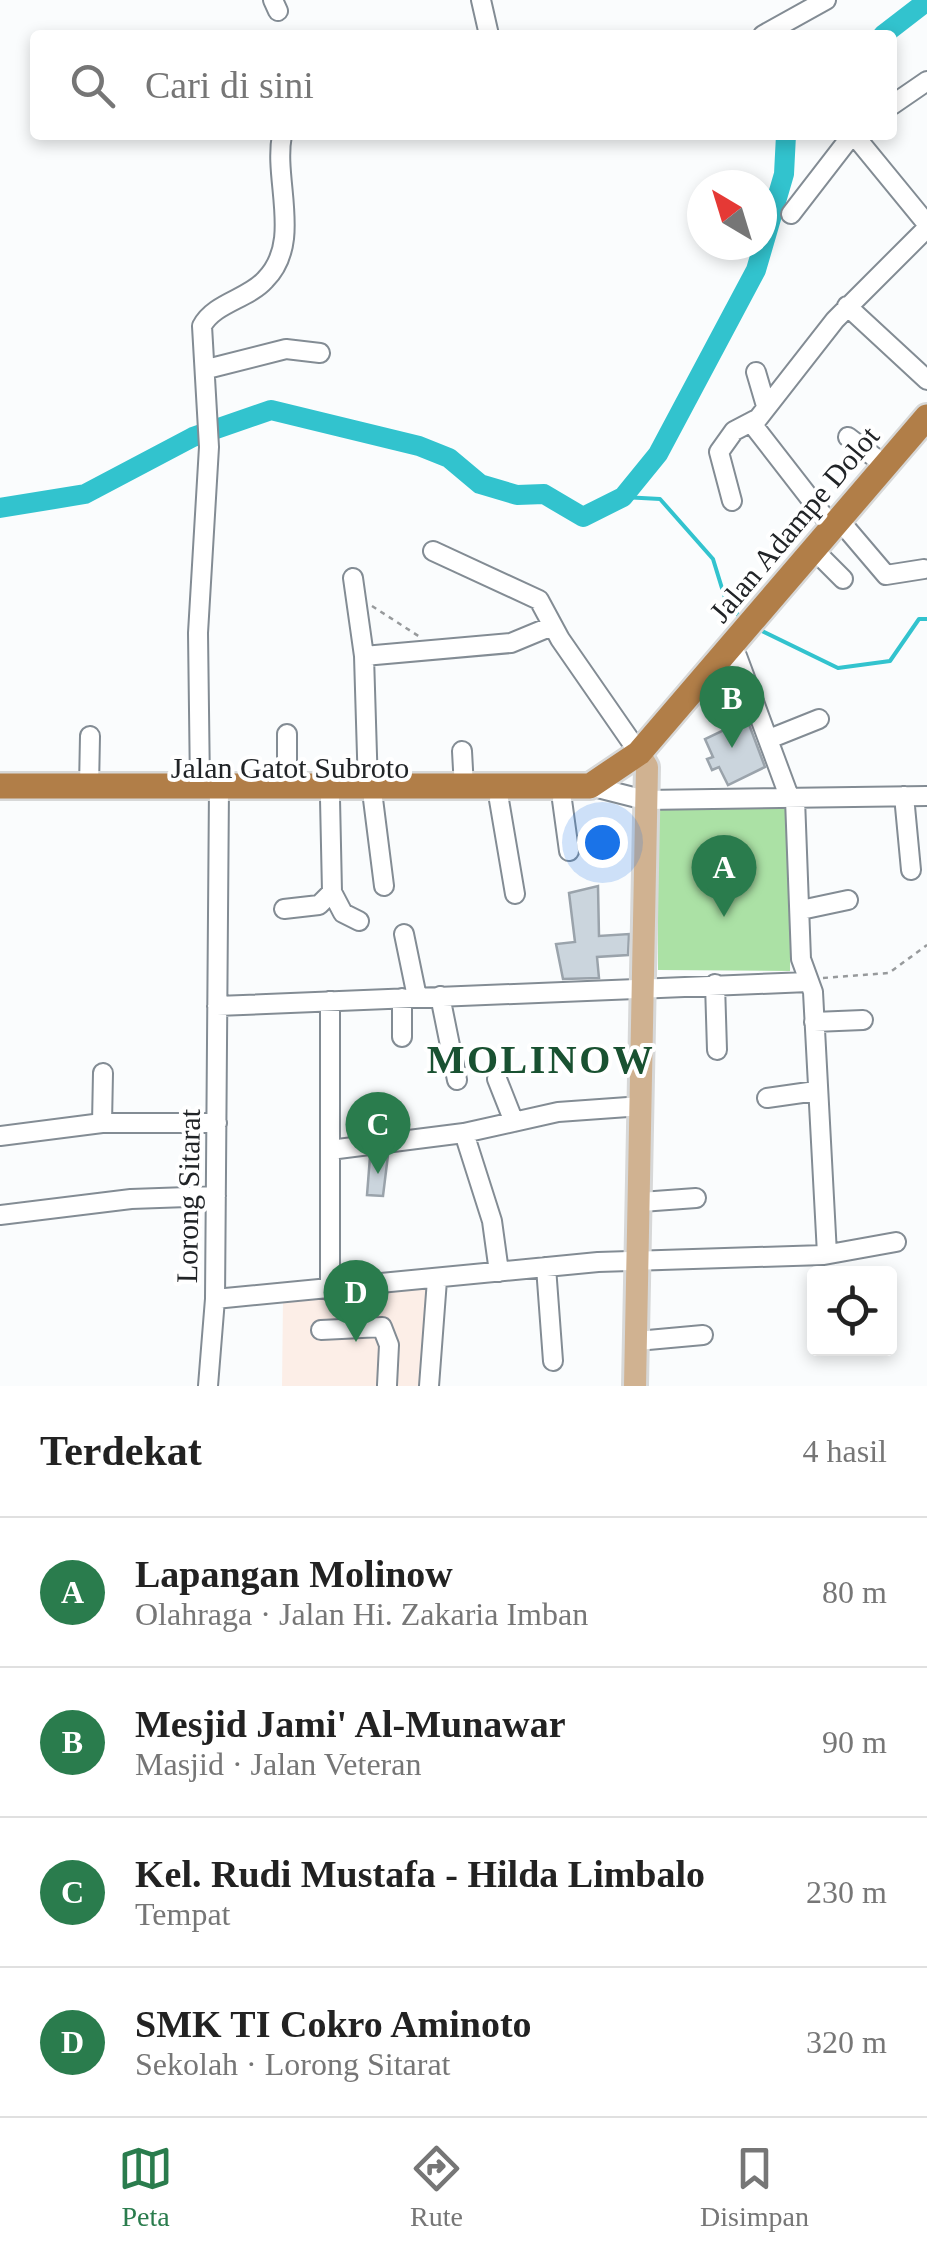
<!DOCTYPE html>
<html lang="id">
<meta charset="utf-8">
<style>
body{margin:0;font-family:"Times New Roman",serif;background:#f6f6f6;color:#222}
.controls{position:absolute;right:30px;bottom:30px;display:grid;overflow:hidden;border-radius:10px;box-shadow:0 5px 15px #0003}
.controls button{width:90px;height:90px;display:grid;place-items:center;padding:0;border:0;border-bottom:2px solid #e0e0e0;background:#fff;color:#222;font:50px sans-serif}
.compass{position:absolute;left:687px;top:170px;width:90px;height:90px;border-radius:50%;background:#fff;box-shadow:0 5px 15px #0003;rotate:322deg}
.you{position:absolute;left:602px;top:842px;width:35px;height:35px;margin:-25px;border:8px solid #fff;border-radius:50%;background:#1a73e8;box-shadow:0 0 0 15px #1a73e833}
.badge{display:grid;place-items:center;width:65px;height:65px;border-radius:50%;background:#2a7c4d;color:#fff;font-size:32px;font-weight:700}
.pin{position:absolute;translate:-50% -82px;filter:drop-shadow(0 2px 5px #0008)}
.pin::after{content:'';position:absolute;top:52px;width:35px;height:30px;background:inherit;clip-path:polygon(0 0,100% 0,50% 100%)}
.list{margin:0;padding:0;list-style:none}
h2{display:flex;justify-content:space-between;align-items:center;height:130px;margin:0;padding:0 40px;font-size:42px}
h2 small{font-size:32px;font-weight:400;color:#767676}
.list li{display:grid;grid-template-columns:65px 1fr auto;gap:30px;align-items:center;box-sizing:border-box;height:150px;padding:0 40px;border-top:2px solid #e0e0e0}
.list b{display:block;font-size:38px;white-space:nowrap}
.list p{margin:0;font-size:32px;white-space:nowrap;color:#767676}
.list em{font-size:32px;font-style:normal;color:#767676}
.icon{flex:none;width:55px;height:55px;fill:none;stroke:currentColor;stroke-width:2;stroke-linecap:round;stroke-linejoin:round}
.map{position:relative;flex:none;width:927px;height:1386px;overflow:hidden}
.search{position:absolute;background:#fff;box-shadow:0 5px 15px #0003;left:30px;right:30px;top:30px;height:110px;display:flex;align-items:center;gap:25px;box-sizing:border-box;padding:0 35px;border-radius:10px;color:#767676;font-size:38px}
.sheet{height:730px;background:#fff}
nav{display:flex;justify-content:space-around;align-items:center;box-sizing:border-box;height:140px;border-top:2px solid #e0e0e0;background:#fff;font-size:28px;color:#767676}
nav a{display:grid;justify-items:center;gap:5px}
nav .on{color:#2a7c4d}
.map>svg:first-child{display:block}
.education{fill:#fceee7}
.green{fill:#abe1a5}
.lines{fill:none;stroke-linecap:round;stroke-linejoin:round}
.stream{stroke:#32c3ce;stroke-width:4}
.river{stroke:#32c3ce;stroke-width:20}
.building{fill:#cbd5dd;stroke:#9aa3ab;stroke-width:2.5}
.minor-casing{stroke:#838c94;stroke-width:22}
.major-casing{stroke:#d7d8d8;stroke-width:28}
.highway-casing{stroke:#d7d8d8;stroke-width:30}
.path{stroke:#979a9c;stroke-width:2.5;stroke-dasharray:5 5;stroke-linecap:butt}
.minor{stroke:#fff;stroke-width:18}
.major{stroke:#d0b291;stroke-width:22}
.highway{stroke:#b17e48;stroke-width:25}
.labels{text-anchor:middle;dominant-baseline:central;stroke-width:8;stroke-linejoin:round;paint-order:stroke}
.street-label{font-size:30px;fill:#212427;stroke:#fff}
.district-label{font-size:40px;font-weight:bold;letter-spacing:2.5px;fill:#195131;stroke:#fff}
</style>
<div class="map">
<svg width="927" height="1386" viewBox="0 0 927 1386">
<rect width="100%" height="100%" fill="#fafcfd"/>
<path class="education" d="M 436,1284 L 424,1386 L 282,1386 L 283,1299 Z"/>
<path class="green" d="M 792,805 L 790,971 L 658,970 L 657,807 Z"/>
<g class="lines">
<path class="stream" d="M 623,497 L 660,499 L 713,559 L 725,598 L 741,619
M 758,629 L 838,668 L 890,661 L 919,619 L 927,619"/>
<path class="river" d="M 883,35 L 927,1
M 0,508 L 85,494 L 193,437 L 271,410 L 419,446 L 449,458 L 480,484 L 517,495 L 544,494 L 583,517 L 623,497 L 658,454 L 756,270 L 784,174 L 786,135"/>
</g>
<path class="building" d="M 747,719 L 765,767 L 728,785 L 719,767 L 712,770 L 707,759 L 713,757 L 705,739 Z
M 598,886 L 599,936 L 629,934 L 628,955 L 597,957 L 599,978 L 563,979 L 556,944 L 575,942 L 569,893 Z
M 388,1155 L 383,1196 L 367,1195 L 370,1157 Z"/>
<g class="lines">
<defs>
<path id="minor" d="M 273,0 L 278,11
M 481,0 L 489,35
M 763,35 L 826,0
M 892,105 L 927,81
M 854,135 L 927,224
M 791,214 L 852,135
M 847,306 L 927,380
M 207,369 L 286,349 L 320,353
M 756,372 L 766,406
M 848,437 L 886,466
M 732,501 L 719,452 L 734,431 L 755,420
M 833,528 L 753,425 L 835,320 L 927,228
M 846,528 L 886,575 L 924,569
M 433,551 L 539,600 L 560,639 L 639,753
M 821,557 L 843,579
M 353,578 L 364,656 L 368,788
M 364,656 L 511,643 L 552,626
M 737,656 L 790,799
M 287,734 L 287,787
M 769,739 L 819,719
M 462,751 L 464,788
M 200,786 L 198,633 L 209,447 L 202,326 C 214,303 248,299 265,280 C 303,242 273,181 282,135
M 590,786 L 645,800 L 927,796
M 89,787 L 90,736
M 219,787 L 215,1299 L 598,1262 L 824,1255 L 896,1242
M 904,796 L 911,870
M 373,799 L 384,886
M 795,799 L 801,959 L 813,992 L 827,1254
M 499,800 L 515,894
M 562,800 L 569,851
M 332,892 L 343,913 L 359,921
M 284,909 L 319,905 L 332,892 L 330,799
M 801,910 L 848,900
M 404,934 L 417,997
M 715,984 L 717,1050
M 440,996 L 457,1080
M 330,1001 L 330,1150 L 464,1133 L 558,1112 L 642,1106
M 217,1006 L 808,982
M 814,1022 L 863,1020
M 402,1037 L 402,998
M 497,1079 L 514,1122
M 767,1098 L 816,1091
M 102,1123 L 103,1073
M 464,1133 L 492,1221 L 499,1272
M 0,1136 L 102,1123 L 217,1123
M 330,1150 L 330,1291
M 641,1202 L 696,1198
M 0,1215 L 131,1199 L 216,1196
M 546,1267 L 553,1361
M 354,1327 L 355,1288
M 321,1330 L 382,1327 L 389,1345 L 387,1385
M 637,1341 L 703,1335
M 208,1386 L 215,1299
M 429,1386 L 437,1280"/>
<path id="major" d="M 635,1386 L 647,767 L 639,753"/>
<path id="highway" d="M 0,786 L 590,786 L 639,753 L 927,417"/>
</defs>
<use href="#minor" class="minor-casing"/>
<use href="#major" class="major-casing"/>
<use href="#highway" class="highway-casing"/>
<path class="path" d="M 372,606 L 420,637
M 823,978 L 889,973 L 927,945"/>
<use href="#minor" class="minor"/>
<use href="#major" class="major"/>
<use href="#highway" class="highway"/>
</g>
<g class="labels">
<g class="street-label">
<text transform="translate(794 524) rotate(-50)">Jalan Adampe Dolot</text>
<text x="290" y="767">Jalan Gatot Subroto</text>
<text transform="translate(188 1196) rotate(-89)">Lorong Sitarat</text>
</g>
<g class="district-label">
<text x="541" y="1059">MOLINOW</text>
</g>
</g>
</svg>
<div class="controls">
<button><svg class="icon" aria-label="locate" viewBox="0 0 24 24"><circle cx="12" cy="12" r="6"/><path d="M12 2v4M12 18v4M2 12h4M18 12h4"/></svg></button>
</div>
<svg class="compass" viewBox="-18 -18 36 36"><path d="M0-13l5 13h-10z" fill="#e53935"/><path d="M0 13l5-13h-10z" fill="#767676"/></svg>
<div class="you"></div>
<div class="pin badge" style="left:724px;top:917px">A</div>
<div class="pin badge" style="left:732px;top:748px">B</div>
<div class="pin badge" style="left:378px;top:1174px">C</div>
<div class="pin badge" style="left:356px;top:1342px">D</div>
<div class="search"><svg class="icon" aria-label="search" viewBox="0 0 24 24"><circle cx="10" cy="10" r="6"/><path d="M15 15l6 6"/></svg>Cari di sini</div>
</div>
<section class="sheet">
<h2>Terdekat<small>4 hasil</small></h2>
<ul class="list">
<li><span class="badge">A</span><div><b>Lapangan Molinow</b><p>Olahraga · Jalan Hi. Zakaria Imban</p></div><em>80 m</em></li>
<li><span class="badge">B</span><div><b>Mesjid Jami' Al-Munawar</b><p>Masjid · Jalan Veteran</p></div><em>90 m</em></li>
<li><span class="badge">C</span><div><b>Kel. Rudi Mustafa - Hilda Limbalo</b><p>Tempat</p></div><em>230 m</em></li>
<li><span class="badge">D</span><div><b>SMK TI Cokro Aminoto</b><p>Sekolah · Lorong Sitarat</p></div><em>320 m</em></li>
</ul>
</section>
<nav>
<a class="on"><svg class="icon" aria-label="map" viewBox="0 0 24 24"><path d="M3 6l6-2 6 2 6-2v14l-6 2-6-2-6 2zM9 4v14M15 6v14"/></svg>Peta</a>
<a><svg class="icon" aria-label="directions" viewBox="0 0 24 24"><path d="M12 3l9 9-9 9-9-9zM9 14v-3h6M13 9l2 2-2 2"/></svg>Rute</a>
<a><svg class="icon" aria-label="saved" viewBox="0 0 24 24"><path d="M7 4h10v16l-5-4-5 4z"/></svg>Disimpan</a>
</nav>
